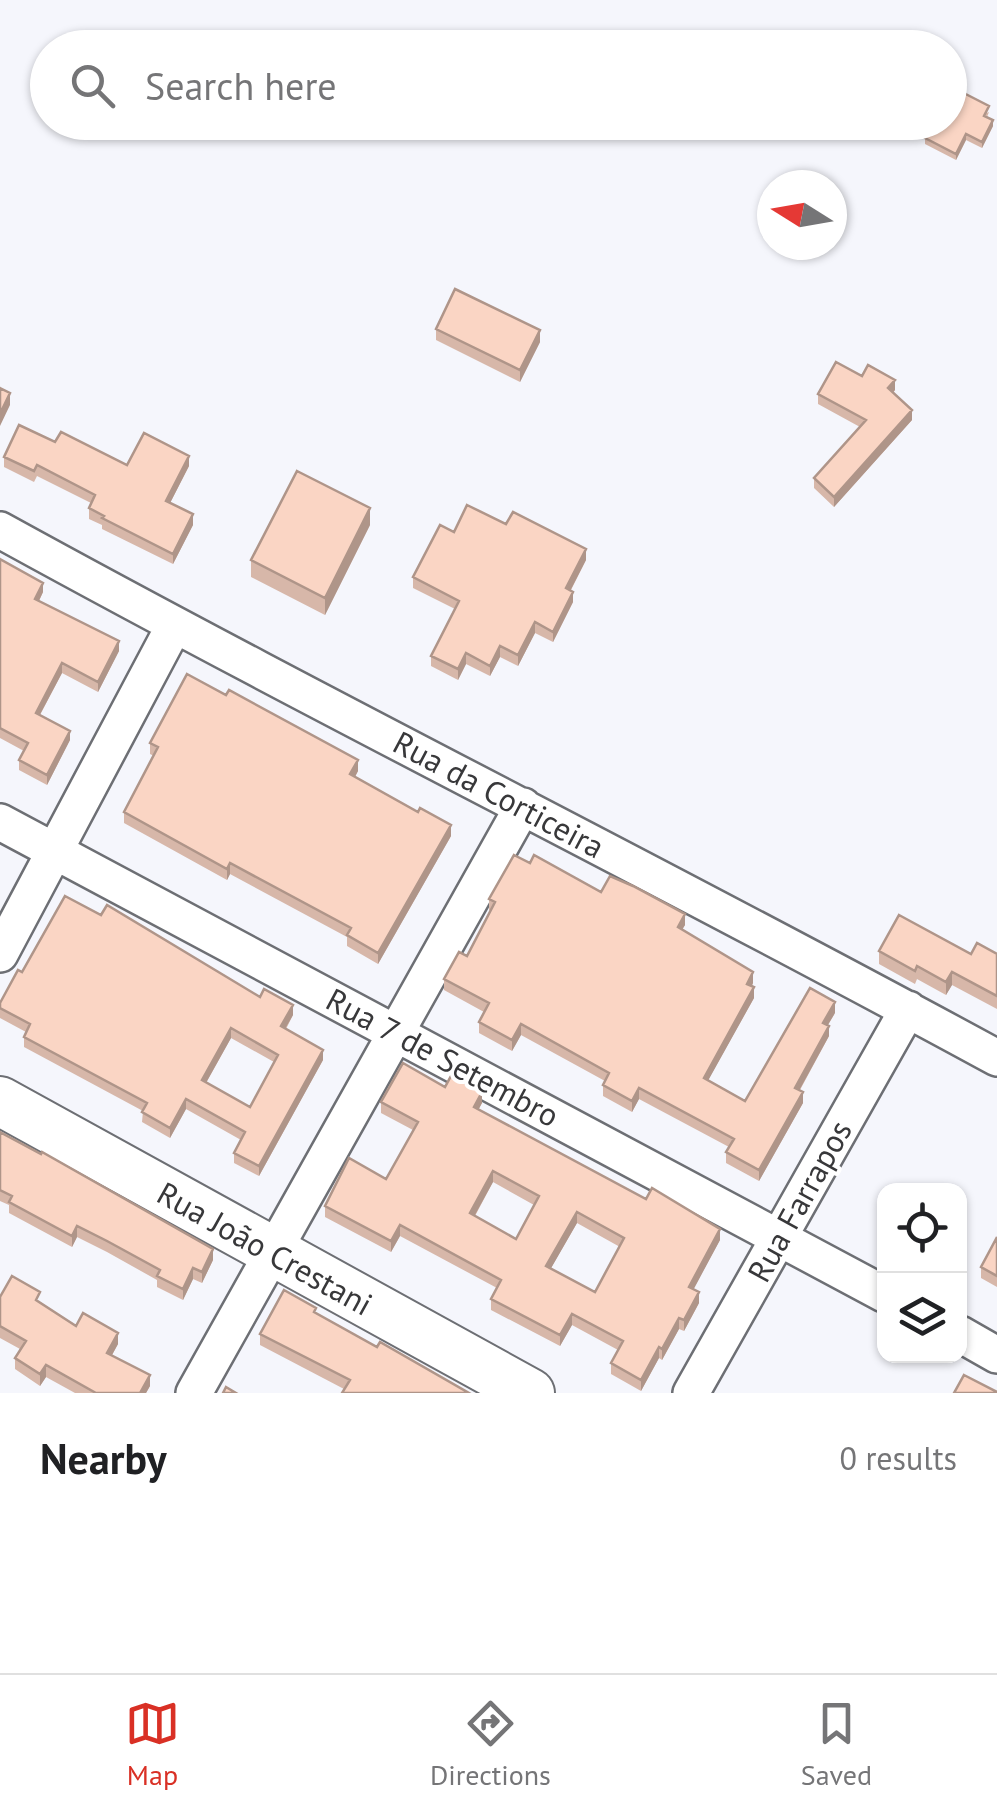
<!DOCTYPE html>
<meta charset="utf-8">
<style>
body{margin:0;font-family:"PT Sans",sans-serif;background:#f2f2f2;color:#202124}
.controls{position:absolute;right:30px;bottom:30px;display:grid;overflow:hidden;border-radius:20px;box-shadow:0 2px 8px #0004}
.controls button{width:90px;height:90px;display:grid;place-items:center;padding:0;border:0;border-bottom:2px solid #e0e0e0;background:#fff;color:#202124;font:50px sans-serif}
.compass{position:absolute;left:757px;top:170px;width:90px;height:90px;border-radius:50%;background:#fff;box-shadow:0 2px 8px #0004;rotate:281deg}
.list{margin:0;padding:0;list-style:none}
h2{display:flex;justify-content:space-between;align-items:center;height:130px;margin:0;padding:0 40px;font-size:42px}
h2 small{font-size:32px;font-weight:400;color:#757577}
.icon{flex:none;width:55px;height:55px;fill:none;stroke:currentColor;stroke-width:2;stroke-linecap:round;stroke-linejoin:round}
.map{position:relative;flex:none;width:997px;height:1393px;overflow:hidden}
.search{position:absolute;background:#fff;box-shadow:0 2px 8px #0004;left:30px;right:30px;top:30px;height:110px;display:flex;align-items:center;gap:25px;box-sizing:border-box;padding:0 35px;border-radius:55px;color:#757577;font-size:38px}
.sheet{height:280px;background:#fff}
nav{display:flex;justify-content:space-around;align-items:center;box-sizing:border-box;height:140px;border-top:2px solid #e0e0e0;background:#fff;font-size:28px;color:#757577}
nav a{display:grid;justify-items:center;gap:5px}
nav .on{color:#d93025}
.map>svg:first-child{display:block}
.lines{fill:none;stroke-linecap:round;stroke-linejoin:round}
.street-casing{stroke:#6d6f74;stroke-width:40}
.secondary-casing{stroke:#6d6f74;stroke-width:52}
.street{stroke:#fff;stroke-width:35}
.secondary{stroke:#fff;stroke-width:48}
.wall{fill:#d7b7a9;fill-rule:evenodd}
.shaded-wall{fill:#af9589}
.building{fill:#fad5c4;stroke:#af9589;stroke-width:2.5;fill-rule:evenodd}
.labels{text-anchor:middle;dominant-baseline:central;stroke-width:8;stroke-linejoin:round;paint-order:stroke}
.street-label{font-size:32px;fill:#38383a;stroke:#fff}
</style>
<div class="map">
<svg width="997" height="1393" viewBox="0 0 997 1393">
<rect width="100%" height="100%" fill="#f5f6fc"/>
<g class="lines">
<defs>
<path id="street" d="M 0,530 C 329,711 667,878 997,1058
M 0,822 L 884,1294
M 0,954 L 174,626
M 960,1334 L 997,1355
M 194,1393 L 523,806
M 691,1393 L 908,1009"/>
<path id="secondary" d="M 0,1101 L 530,1393"/>
</defs>
<use href="#street" class="street-casing"/>
<use href="#secondary" class="secondary-casing"/>
<use href="#street" class="street"/>
<use href="#secondary" class="secondary"/>
</g>
<path class="wall" d="M 989,112 L 987,117 L 993,126 L 982,148 L 966,140 L 956,160 L 925,144 L 925,138 Z
M 436,329 L 540,342 L 520,382 L 436,340 Z
M 862,376 L 895,390 L 893,393 L 912,420 L 834,507 L 814,488 L 814,478 L 860,427 L 818,404 L 818,394 Z
M 55,442 L 127,465 L 189,466 L 170,503 L 193,525 L 173,564 L 102,529 L 102,525 L 89,519 L 89,508 L 91,503 L 37,476 L 34,482 L 4,467 L 4,457 Z
M 506,524 L 586,560 L 571,590 L 573,602 L 553,642 L 535,633 L 518,666 L 500,657 L 490,676 L 466,664 L 458,680 L 431,666 L 431,656 L 455,609 L 413,588 L 413,577 L 454,532 Z
M 370,525 L 325,615 L 251,577 L 251,560 Z
M 0,559 L 43,592 L 39,601 L 119,651 L 98,692 L 62,673 L 40,715 L 70,740 L 47,785 L 19,770 L 19,760 L 24,751 L 0,738 Z
M 150,743 L 358,771 L 355,777 L 451,836 L 378,964 L 347,946 L 347,937 L 230,874 L 227,880 L 124,823 L 124,812 L 154,756 L 150,754 Z
M 530,863 L 685,925 L 682,929 L 753,983 L 752,986 L 754,998 L 708,1080 L 745,1101 L 835,1013 L 828,1025 L 829,1036 L 800,1090 L 803,1103 L 759,1181 L 726,1163 L 726,1152 L 729,1147 L 639,1099 L 632,1112 L 603,1096 L 603,1085 L 605,1081 L 521,1035 L 512,1051 L 479,1033 L 479,1022 L 484,1012 L 444,990 L 444,979 L 467,956 L 491,911 L 489,910 L 489,899 Z
M 879,951 L 997,954 L 997,1009 L 952,985 L 946,995 L 917,979 L 915,984 L 879,964 Z
M 22,972 L 293,1015 L 286,1029 L 323,1060 L 259,1176 L 234,1163 L 234,1153 L 241,1140 L 186,1109 L 170,1138 L 142,1122 L 143,1111 L 24,1047 L 24,1037 L 26,1032 L 0,1018 L 0,1003 ZM 231,1038 L 274,1062 L 250,1107 L 206,1083 Z
M 445,1087 L 482,1103 L 478,1110 L 720,1240 L 693,1289 L 699,1303 L 684,1331 L 679,1329 L 662,1360 L 659,1358 L 641,1391 L 611,1374 L 611,1363 L 618,1350 L 572,1325 L 560,1346 L 491,1310 L 491,1299 L 497,1288 L 400,1236 L 391,1252 L 325,1217 L 325,1206 L 386,1179 L 413,1130 L 381,1113 L 381,1102 ZM 493,1182 L 534,1205 L 516,1239 L 475,1216 ZM 577,1223 L 620,1247 L 595,1292 L 551,1268 Z
M 0,1132 L 213,1260 L 202,1283 L 193,1279 L 183,1300 L 157,1287 L 157,1280 L 107,1252 L 77,1237 L 72,1247 L 9,1213 L 9,1205 L 0,1201 Z
M 997,1237 L 997,1287 L 981,1278 L 981,1267 Z
M 0,1297 L 40,1302 L 76,1326 L 118,1344 L 112,1355 L 150,1386 L 146,1393 L 75,1393 L 46,1377 L 40,1386 L 15,1369 L 15,1358 L 20,1349 L 0,1338 Z
M 316,1313 L 377,1347 L 344,1389 L 260,1345 L 260,1334 Z"/>
<path class="shaded-wall" d="M 993,120 L 993,126 L 982,148 L 982,142 Z
M 966,134 L 966,140 L 956,160 L 956,154 Z
M 540,330 L 540,342 L 520,382 L 520,370 Z
M 895,380 L 895,390 L 888,398 L 888,388 Z
M 10,393 L 10,405 L 0,426 L 0,414 Z
M 912,410 L 912,420 L 834,507 L 834,497 Z
M 189,456 L 189,466 L 166,511 L 166,501 Z
M 370,508 L 370,525 L 325,615 L 325,598 Z
M 193,514 L 193,525 L 173,564 L 173,554 Z
M 586,549 L 586,560 L 566,599 L 566,588 Z
M 43,583 L 43,592 L 35,609 L 35,599 Z
M 573,592 L 573,602 L 553,642 L 553,632 Z
M 535,622 L 535,633 L 518,666 L 518,655 Z
M 119,641 L 119,651 L 98,692 L 98,682 Z
M 500,646 L 500,657 L 490,676 L 490,666 Z
M 466,653 L 466,664 L 458,680 L 458,669 Z
M 62,663 L 62,673 L 36,722 L 36,713 Z
M 70,731 L 70,740 L 47,785 L 47,775 Z
M 358,760 L 358,771 L 350,786 L 350,774 Z
M 451,825 L 451,836 L 378,964 L 378,953 Z
M 230,863 L 230,874 L 227,880 L 227,869 Z
M 685,914 L 685,925 L 678,937 L 678,927 Z
M 753,972 L 753,983 L 747,995 L 747,984 Z
M 952,972 L 952,985 L 946,995 L 946,982 Z
M 754,987 L 754,998 L 704,1088 L 704,1078 Z
M 835,1002 L 835,1013 L 823,1033 L 823,1023 Z
M 293,1005 L 293,1015 L 281,1036 L 281,1026 Z
M 521,1024 L 521,1035 L 512,1051 L 512,1040 Z
M 829,1026 L 829,1036 L 795,1098 L 795,1088 Z
M 231,1028 L 231,1038 L 202,1090 L 202,1080 Z
M 323,1050 L 323,1060 L 259,1176 L 259,1166 Z
M 639,1088 L 639,1099 L 632,1112 L 632,1101 Z
M 482,1092 L 482,1103 L 474,1118 L 474,1107 Z
M 803,1092 L 803,1103 L 759,1181 L 759,1170 Z
M 186,1099 L 186,1109 L 170,1138 L 170,1128 Z
M 493,1171 L 493,1182 L 470,1224 L 470,1213 Z
M 577,1212 L 577,1223 L 546,1277 L 546,1266 Z
M 400,1225 L 400,1236 L 391,1252 L 391,1241 Z
M 77,1226 L 77,1237 L 72,1247 L 72,1236 Z
M 720,1229 L 720,1240 L 689,1298 L 689,1287 Z
M 213,1249 L 213,1260 L 202,1283 L 202,1272 Z
M 193,1268 L 193,1279 L 183,1300 L 183,1289 Z
M 699,1292 L 699,1303 L 684,1331 L 684,1320 Z
M 572,1314 L 572,1325 L 560,1346 L 560,1335 Z
M 679,1318 L 679,1329 L 662,1360 L 662,1349 Z
M 118,1333 L 118,1344 L 107,1364 L 107,1353 Z
M 659,1347 L 659,1358 L 641,1391 L 641,1380 Z
M 46,1365 L 46,1377 L 40,1386 L 40,1374 Z
M 150,1375 L 150,1386 L 146,1393 L 140,1393 Z"/>
<path class="building" d="M 952,87 L 989,106 L 984,116 L 993,120 L 982,142 L 966,134 L 956,154 L 925,138 L 933,122 L 950,122 L 950,91 Z
M 455,289 L 540,330 L 520,370 L 436,329 Z
M 836,362 L 862,376 L 868,365 L 895,380 L 888,388 L 912,410 L 834,497 L 814,478 L 866,420 L 818,394 Z
M 0,388 L 10,393 L 0,414 Z
M 19,425 L 55,442 L 61,432 L 127,465 L 144,433 L 189,456 L 166,501 L 193,514 L 173,554 L 102,518 L 104,516 L 89,508 L 95,495 L 37,465 L 34,471 L 4,457 Z
M 297,471 L 370,508 L 325,598 L 251,560 Z
M 467,505 L 506,524 L 513,512 L 586,549 L 566,588 L 573,592 L 553,632 L 535,622 L 518,655 L 500,646 L 490,666 L 466,653 L 458,669 L 431,656 L 459,601 L 413,577 L 440,525 L 454,532 Z
M 0,559 L 43,583 L 35,599 L 119,641 L 98,682 L 62,663 L 36,713 L 70,731 L 47,775 L 19,760 L 28,743 L 0,728 Z
M 187,674 L 226,695 L 229,690 L 358,760 L 350,774 L 418,812 L 420,808 L 451,825 L 378,953 L 347,935 L 351,928 L 230,863 L 227,869 L 124,812 L 158,747 L 150,743 Z
M 514,855 L 530,863 L 534,855 L 601,892 L 610,876 L 633,886 L 685,914 L 678,927 L 753,972 L 747,984 L 754,987 L 704,1078 L 745,1101 L 810,988 L 835,1002 L 823,1023 L 829,1026 L 795,1088 L 803,1092 L 759,1170 L 726,1152 L 734,1139 L 639,1088 L 632,1101 L 603,1085 L 609,1073 L 521,1024 L 512,1040 L 479,1022 L 489,1003 L 444,979 L 459,952 L 467,956 L 495,902 L 489,899 Z
M 65,896 L 101,915 L 107,905 L 260,997 L 264,989 L 293,1005 L 281,1026 L 323,1050 L 259,1166 L 234,1153 L 245,1132 L 186,1099 L 170,1128 L 142,1112 L 147,1103 L 24,1037 L 30,1024 L 0,1008 L 0,1003 L 18,970 L 22,972 ZM 231,1028 L 278,1055 L 250,1107 L 202,1080 Z
M 899,915 L 971,954 L 977,943 L 997,954 L 997,996 L 952,972 L 946,982 L 917,966 L 915,971 L 879,951 Z
M 403,1063 L 445,1087 L 451,1076 L 482,1092 L 474,1107 L 646,1199 L 652,1188 L 720,1229 L 689,1287 L 699,1292 L 684,1320 L 679,1318 L 662,1349 L 659,1347 L 641,1380 L 611,1363 L 623,1341 L 572,1314 L 560,1335 L 491,1299 L 501,1280 L 400,1225 L 391,1241 L 325,1206 L 349,1158 L 386,1179 L 418,1122 L 381,1102 ZM 493,1171 L 539,1196 L 516,1239 L 470,1213 ZM 577,1212 L 624,1238 L 595,1292 L 546,1266 Z
M 0,1132 L 41,1154 L 42,1152 L 213,1249 L 202,1272 L 193,1268 L 183,1289 L 157,1276 L 160,1270 L 107,1241 L 77,1226 L 72,1236 L 9,1202 L 12,1196 L 0,1190 Z
M 997,1237 L 997,1276 L 981,1267 Z
M 12,1276 L 40,1292 L 36,1300 L 76,1326 L 83,1313 L 118,1333 L 107,1353 L 150,1375 L 140,1393 L 96,1393 L 46,1365 L 40,1374 L 15,1358 L 26,1341 L 0,1326 L 0,1297 Z
M 284,1290 L 316,1308 L 314,1312 L 377,1347 L 380,1342 L 469,1393 L 342,1393 L 350,1380 L 260,1334 Z
M 964,1375 L 997,1392 L 997,1393 L 954,1393 Z
M 226,1387 L 236,1393 L 223,1393 Z"/>
<g class="labels">
<g class="street-label">
<text transform="translate(499 794) rotate(28)">Rua da Corticeira</text>
<text transform="translate(443 1057) rotate(28)">Rua 7 de Setembro</text>
<text transform="translate(799 1201) rotate(-61)">Rua Farrapos</text>
<text transform="translate(265 1248) rotate(29)">Rua João Crestani</text>
</g>
</g>
</svg>
<div class="controls">
<button><svg class="icon" aria-label="locate" viewBox="0 0 24 24"><circle cx="12" cy="12" r="6"/><path d="M12 2v4M12 18v4M2 12h4M18 12h4"/></svg></button>
<button><svg class="icon" aria-label="layers" viewBox="0 0 24 24"><path d="M12 4l9 5-9 5-9-5zM3 14l9 5 9-5"/></svg></button>
</div>
<svg class="compass" viewBox="-18 -18 36 36"><path d="M0-13l5 13h-10z" fill="#e53935"/><path d="M0 13l5-13h-10z" fill="#757577"/></svg>
<div class="search"><svg class="icon" aria-label="search" viewBox="0 0 24 24"><circle cx="10" cy="10" r="6"/><path d="M15 15l6 6"/></svg>Search here</div>
</div>
<section class="sheet">
<h2>Nearby<small>0 results</small></h2>
<ul class="list">
</ul>
</section>
<nav>
<a class="on"><svg class="icon" aria-label="map" viewBox="0 0 24 24"><path d="M3 6l6-2 6 2 6-2v14l-6 2-6-2-6 2zM9 4v14M15 6v14"/></svg>Map</a>
<a><svg class="icon" aria-label="directions" viewBox="0 0 24 24"><path d="M12 3l9 9-9 9-9-9zM9 14v-3h6M13 9l2 2-2 2"/></svg>Directions</a>
<a><svg class="icon" aria-label="saved" viewBox="0 0 24 24"><path d="M7 4h10v16l-5-4-5 4z"/></svg>Saved</a>
</nav>
